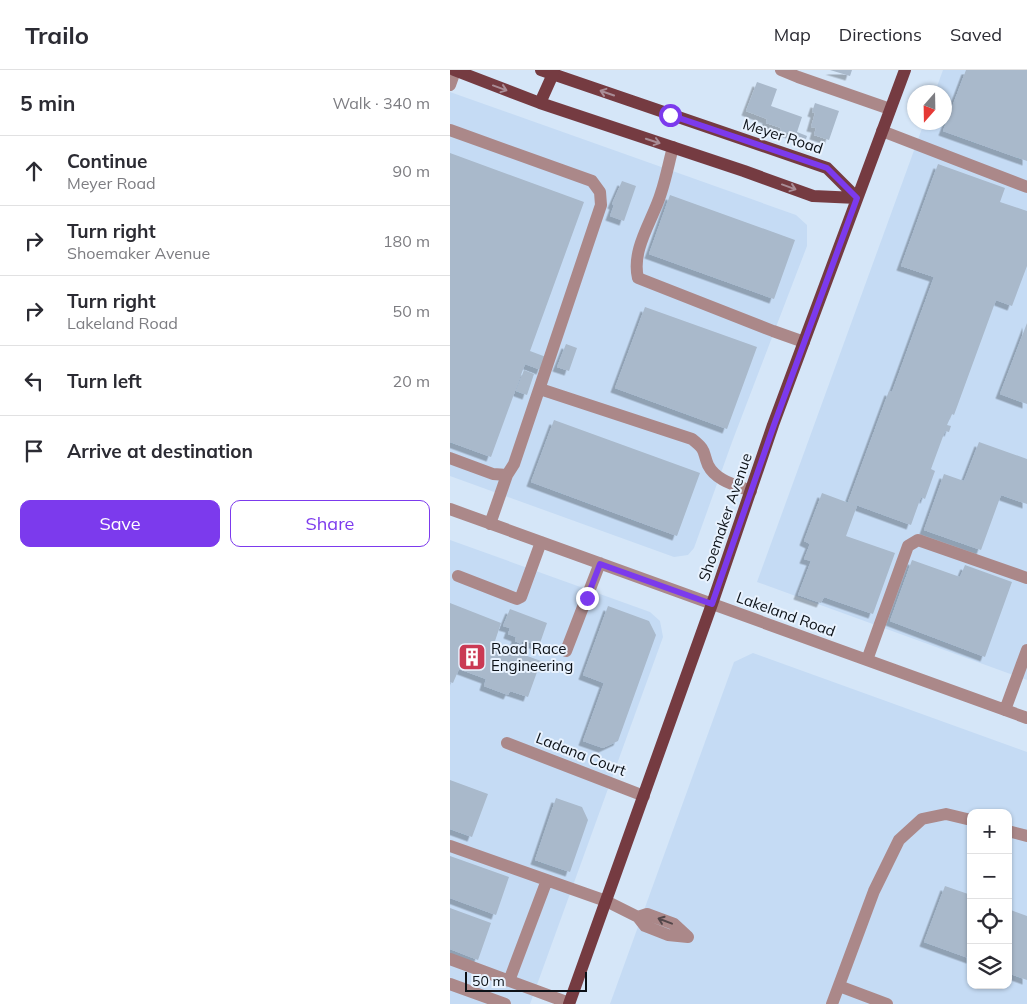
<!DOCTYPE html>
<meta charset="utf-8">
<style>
body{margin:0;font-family:Mulish,sans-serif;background:#f2f2f3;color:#2b2b33}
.controls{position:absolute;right:15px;bottom:15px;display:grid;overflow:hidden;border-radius:10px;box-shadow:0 1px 4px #0004}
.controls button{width:45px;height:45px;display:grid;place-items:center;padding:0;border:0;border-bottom:1px solid #e1e1e2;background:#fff;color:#2b2b33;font:25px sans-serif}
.compass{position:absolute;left:457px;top:15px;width:45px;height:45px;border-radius:50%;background:#fff;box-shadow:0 1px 4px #0004;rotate:200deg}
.scale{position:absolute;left:15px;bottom:12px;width:122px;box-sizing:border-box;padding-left:5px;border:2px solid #0c1117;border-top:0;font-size:14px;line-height:18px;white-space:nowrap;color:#0c1117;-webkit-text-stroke:4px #e8f2fe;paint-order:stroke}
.stop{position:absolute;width:15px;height:15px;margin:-11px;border:4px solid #7c3aed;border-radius:50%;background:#fff}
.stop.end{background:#7c3aed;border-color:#fff;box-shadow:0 1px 5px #0008}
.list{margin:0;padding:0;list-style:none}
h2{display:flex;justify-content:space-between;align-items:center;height:65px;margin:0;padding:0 20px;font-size:21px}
h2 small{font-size:16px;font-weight:400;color:#7c7c81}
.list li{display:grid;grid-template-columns:32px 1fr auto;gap:15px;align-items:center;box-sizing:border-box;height:70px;padding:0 20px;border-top:1px solid #e1e1e2}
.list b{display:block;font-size:19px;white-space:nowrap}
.list p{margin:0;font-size:16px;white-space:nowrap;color:#7c7c81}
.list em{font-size:16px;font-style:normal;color:#7c7c81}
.actions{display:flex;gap:10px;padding:15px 20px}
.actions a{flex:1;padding:11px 0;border:1px solid #7c3aed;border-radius:10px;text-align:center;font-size:18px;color:#7c3aed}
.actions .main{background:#7c3aed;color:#fff}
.icon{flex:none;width:28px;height:28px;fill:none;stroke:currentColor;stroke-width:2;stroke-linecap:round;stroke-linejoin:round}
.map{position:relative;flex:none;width:577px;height:934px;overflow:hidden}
header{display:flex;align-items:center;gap:30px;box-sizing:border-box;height:70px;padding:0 25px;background:#fff;border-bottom:1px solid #e1e1e2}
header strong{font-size:24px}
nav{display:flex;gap:28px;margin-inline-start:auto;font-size:18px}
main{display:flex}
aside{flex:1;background:#fff}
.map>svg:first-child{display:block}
.built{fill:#c5dbf4;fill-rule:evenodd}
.building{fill:#a9b9cb;filter:url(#shadow)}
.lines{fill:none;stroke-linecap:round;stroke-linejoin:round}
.minor{stroke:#ab8889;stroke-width:12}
.major{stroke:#753b41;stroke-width:12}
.oneway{stroke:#a98d96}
.oneway2{stroke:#54474a}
.route{stroke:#7c3aed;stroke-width:6}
.labels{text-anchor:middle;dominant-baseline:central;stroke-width:4;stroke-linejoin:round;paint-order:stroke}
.street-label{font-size:15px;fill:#0c1117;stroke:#e8f2fe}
.poi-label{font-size:15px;fill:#0c1117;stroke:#e8f2fe;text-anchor:start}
</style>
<header>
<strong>Trailo</strong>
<nav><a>Map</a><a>Directions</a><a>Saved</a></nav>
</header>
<main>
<aside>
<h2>5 min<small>Walk · 340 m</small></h2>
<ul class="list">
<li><svg class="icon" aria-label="ahead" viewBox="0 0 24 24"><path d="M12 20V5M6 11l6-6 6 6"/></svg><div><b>Continue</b><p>Meyer Road</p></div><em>90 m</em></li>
<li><svg class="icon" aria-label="right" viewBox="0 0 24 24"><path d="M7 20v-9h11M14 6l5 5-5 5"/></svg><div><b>Turn right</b><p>Shoemaker Avenue</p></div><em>180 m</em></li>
<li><svg class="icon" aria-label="right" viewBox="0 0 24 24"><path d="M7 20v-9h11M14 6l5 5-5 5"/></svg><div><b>Turn right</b><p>Lakeland Road</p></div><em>50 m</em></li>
<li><svg class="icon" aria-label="left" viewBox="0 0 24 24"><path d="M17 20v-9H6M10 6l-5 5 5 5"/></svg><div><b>Turn left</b></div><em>20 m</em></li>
<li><svg class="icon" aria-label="arrive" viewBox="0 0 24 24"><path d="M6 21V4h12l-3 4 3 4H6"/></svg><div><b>Arrive at destination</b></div></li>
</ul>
<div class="actions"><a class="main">Save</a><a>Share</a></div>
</aside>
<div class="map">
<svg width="577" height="934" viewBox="0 0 577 934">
<defs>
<filter id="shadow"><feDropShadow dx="-4.5" dy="4.5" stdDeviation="0" flood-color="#0004"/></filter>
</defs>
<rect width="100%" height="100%" fill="#d5e6f8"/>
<path class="built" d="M 493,0 L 577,0 L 577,610 L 307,512 L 474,53 L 494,52 L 494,22 L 485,22 Z
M 0,22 L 346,145 L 357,155 L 357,176 L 282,372 L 244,478 L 238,485 L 224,487 L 0,406 Z
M 0,470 L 200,542 L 210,551 L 213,567 L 80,934 L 0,934 Z
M 303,583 L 577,682 L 577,934 L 160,934 L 284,592 ZM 521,743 L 558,743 L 558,915 L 521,915 Z"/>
<path class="building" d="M 380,0 L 402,0 L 400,6 Z
M 516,0 L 577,0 L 577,91 L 493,61 Z
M 307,12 L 327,19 L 321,36 L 352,47 L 347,62 L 357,66 L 356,69 L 344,65 L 345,63 L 342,62 L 341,64 L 330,60 L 331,58 L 316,53 L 317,49 L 296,41 Z
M 365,33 L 389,41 L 379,70 L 364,65 L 366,58 L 361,57 L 365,43 L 362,42 Z
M 0,83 L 134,132 L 80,281 L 96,287 L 91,300 L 75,294 L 41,387 L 0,372 Z
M 488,94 L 555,118 L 550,132 L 577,141 L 577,196 L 562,236 L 546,230 L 504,345 L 502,344 L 497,355 L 501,356 L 499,362 L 495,361 L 481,399 L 485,401 L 475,429 L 471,427 L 461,455 L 398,432 L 439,321 L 442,322 L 484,207 L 451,196 Z
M 172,111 L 186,116 L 174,151 L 160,146 L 164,135 L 162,134 Z
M 220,125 L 345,170 L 324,229 L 199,184 Z
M 195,237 L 307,277 L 277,359 L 165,318 Z
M 577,253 L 577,334 L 550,324 Z
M 116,274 L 127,278 L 119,301 L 107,297 Z
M 74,300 L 84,304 L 77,325 L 66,321 Z
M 104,350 L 250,403 L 227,466 L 81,412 Z
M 529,372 L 577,389 L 577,434 L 551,425 L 531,480 L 474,460 L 494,404 L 514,411 Z
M 372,423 L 407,436 L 396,466 L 445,483 L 423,544 L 374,527 L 371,533 L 348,525 L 361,491 L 354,489 L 360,474 L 354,471 Z
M 462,490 L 510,507 L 515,495 L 562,512 L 535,587 L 440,551 Z
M 0,533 L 51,553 L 44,574 L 91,591 L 78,627 L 60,621 L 58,625 L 34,616 L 36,609 L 9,599 L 3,613 L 0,612 Z
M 158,536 L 199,551 L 206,565 L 168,671 L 153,678 L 133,671 L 154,613 L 133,605 Z
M 60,539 L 97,553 L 89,576 L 73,570 L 71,574 L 65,571 L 66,567 L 58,564 L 60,558 L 53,556 Z
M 0,710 L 38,724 L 22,767 L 0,759 Z
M 106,728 L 132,737 L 138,750 L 120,802 L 85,790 Z
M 0,786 L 59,807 L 46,845 L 0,828 Z
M 495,816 L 521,825 L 521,889 L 474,872 Z
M 0,838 L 41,853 L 28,890 L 0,879 Z
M 558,839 L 577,846 L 577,910 L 558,903 Z"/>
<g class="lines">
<path class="minor" d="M 331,0 L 348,7 L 440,39
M 0,15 L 5,1
M 0,60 L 142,111 L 150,122 L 151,135 L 64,394 L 57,405 L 43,404 L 0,388
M 432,61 L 577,117
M 223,77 C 219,92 216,108 211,123 C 203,150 181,179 188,208 L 323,261 L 354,272
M 90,319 L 242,369 C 257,381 252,380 258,395 C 266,411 286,415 301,421
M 0,439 L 577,648
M 40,454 L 57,405
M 8,506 L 67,529 L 71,527 L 91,472
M 116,581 L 150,493
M 417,590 L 458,476 L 468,470 L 577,508
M 555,640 L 577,580
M 57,673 L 194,726
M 558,761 L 577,766
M 0,776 L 156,831 L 188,847 L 195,856 L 218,865 L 238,867
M 188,847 L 197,844 L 224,854 L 238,867
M 0,889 L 119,933
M 59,911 L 97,810
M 0,914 L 55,934
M 389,916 L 437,934
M 382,934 L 424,821 L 449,770 L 472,749 L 496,744 L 521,750"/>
<path class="major" d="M 4,0 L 90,33 L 294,101 L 363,126 L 407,128
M 91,0 L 377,98 L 407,128
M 90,33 L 103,4
M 119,934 L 262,534 L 323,355 L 455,0"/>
</g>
<defs><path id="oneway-shaft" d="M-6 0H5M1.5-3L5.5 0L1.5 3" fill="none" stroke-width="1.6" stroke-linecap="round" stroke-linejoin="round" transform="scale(1.25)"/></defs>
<g class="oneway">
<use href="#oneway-shaft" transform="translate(50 18) rotate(20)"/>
<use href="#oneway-shaft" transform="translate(157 23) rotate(-161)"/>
<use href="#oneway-shaft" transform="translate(203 71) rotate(18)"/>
<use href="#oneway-shaft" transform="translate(339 117) rotate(20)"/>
</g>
<use class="oneway2" href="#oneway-shaft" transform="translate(215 851) rotate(-159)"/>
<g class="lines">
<path class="route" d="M 137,528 L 150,494 L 262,534 L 324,355 L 407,128 L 377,98 L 220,45"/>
</g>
<defs>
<symbol id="building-square" viewBox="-11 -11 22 22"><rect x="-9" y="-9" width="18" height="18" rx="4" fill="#ca3a54" stroke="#e8f2fe"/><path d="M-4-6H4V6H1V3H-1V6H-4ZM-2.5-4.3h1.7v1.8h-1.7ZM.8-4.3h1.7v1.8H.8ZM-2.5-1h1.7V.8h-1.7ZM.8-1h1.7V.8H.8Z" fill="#fff"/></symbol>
</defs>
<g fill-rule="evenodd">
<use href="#building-square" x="6" y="571" width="32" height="32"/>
</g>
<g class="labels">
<g class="street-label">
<text transform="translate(333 66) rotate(18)">Meyer Road</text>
<text transform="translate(275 447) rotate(-71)">Shoemaker Avenue</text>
<text transform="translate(336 544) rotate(20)">Lakeland Road</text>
<text transform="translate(131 684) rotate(21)">Ladana Court</text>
</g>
<g class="poi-label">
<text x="41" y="578">Road Race<tspan x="41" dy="17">Engineering</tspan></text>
</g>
</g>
</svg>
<div class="controls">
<button>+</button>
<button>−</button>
<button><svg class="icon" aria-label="locate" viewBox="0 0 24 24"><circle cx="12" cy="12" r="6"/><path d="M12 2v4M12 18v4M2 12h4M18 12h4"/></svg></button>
<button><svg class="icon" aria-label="layers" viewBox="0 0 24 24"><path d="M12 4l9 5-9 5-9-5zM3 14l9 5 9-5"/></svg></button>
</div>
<svg class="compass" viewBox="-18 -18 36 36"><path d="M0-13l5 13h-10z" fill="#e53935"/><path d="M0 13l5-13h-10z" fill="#7c7c81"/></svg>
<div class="scale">50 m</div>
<div class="stop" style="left:220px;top:45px"></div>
<div class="stop end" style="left:137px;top:528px"></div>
</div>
</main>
